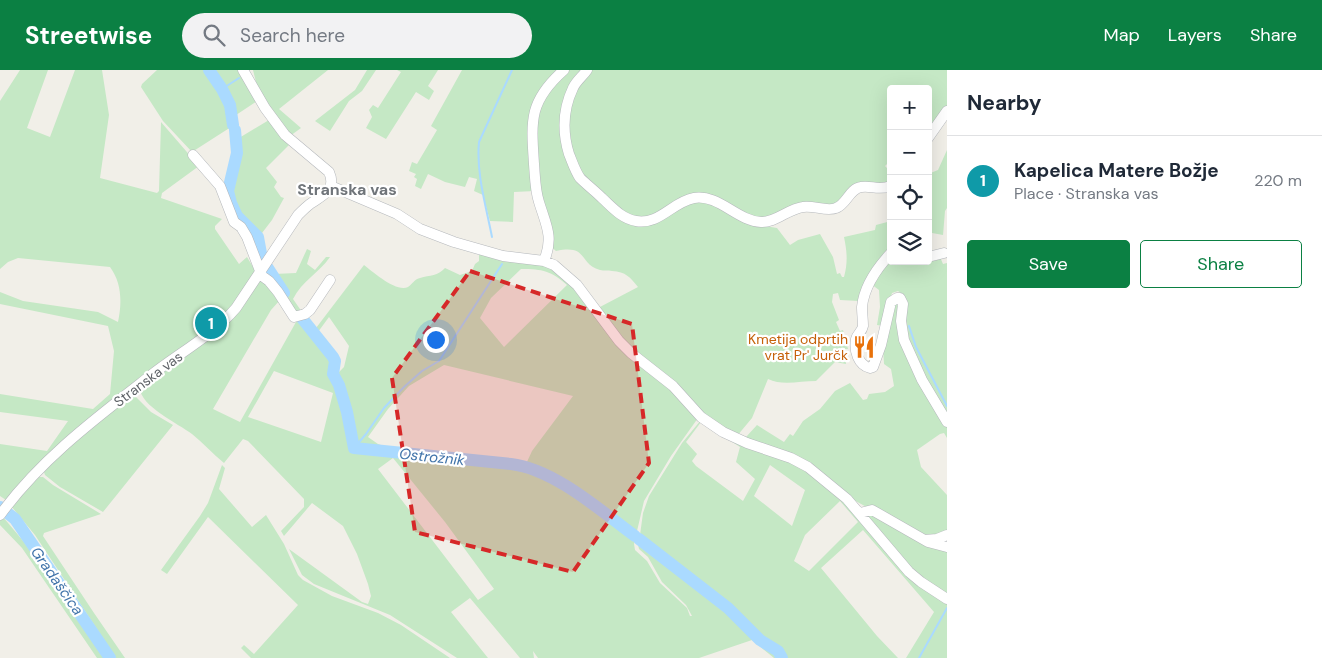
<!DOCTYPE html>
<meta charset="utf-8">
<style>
body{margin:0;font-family:"DM Sans",sans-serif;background:#f2f2f3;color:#1f2937}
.controls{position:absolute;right:15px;top:15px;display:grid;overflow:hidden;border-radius:5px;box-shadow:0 5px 20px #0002}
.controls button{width:45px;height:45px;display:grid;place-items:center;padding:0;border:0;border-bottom:1px solid #e0e1e3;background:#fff;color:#1f2937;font:25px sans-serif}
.you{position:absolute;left:435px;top:269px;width:18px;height:18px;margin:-12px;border:4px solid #fff;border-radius:50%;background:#1a73e8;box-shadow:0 0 0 8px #1a73e833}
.badge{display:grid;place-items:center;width:32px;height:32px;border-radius:50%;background:#0b8043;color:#fff;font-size:16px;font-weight:700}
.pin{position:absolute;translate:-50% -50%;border:2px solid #fff;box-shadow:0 1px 5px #0006}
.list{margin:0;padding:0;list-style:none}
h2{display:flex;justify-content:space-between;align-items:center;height:65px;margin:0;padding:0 20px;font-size:21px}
h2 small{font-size:16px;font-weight:400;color:#747a83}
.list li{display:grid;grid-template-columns:32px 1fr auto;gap:15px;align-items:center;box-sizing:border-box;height:90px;padding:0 20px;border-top:1px solid #e0e1e3}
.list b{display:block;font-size:19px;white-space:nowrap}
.list p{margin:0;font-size:16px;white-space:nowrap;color:#747a83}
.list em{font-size:16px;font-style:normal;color:#747a83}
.actions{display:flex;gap:10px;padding:15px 20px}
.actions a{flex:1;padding:11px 0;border:1px solid #0b8043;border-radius:5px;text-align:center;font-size:18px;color:#0b8043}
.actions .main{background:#0b8043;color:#fff}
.icon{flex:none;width:28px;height:28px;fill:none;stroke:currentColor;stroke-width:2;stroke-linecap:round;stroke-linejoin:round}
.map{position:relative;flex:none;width:947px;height:588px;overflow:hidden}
header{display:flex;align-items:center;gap:30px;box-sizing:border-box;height:70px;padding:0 25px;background:#0b8043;color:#fff}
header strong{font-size:24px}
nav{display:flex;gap:28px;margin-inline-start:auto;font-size:18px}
.search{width:350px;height:45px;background:#f2f2f3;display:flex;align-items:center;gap:12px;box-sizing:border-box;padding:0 18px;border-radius:28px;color:#747a83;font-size:19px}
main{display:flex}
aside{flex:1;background:#fff}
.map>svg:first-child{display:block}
.green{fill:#c5e8c5;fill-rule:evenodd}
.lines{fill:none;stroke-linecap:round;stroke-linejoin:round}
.stream{stroke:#aadaff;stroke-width:2}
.river{stroke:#aadaff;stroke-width:12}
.minor-casing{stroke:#b5b8bc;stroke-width:11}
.minor{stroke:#fff;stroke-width:10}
.marked{fill:#d62828;fill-opacity:0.2;stroke:#d62828;stroke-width:4;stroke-dasharray:10 6;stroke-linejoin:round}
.labels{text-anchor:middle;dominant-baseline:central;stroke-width:4.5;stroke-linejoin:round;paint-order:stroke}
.food-label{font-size:14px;fill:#c56008;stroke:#fff;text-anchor:end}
.street-label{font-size:14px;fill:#5f6368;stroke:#fff}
.water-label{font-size:15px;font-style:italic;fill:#4174aa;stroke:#fff}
.quarter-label{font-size:16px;font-weight:bold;fill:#70757a;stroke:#fff}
</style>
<header>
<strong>Streetwise</strong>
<div class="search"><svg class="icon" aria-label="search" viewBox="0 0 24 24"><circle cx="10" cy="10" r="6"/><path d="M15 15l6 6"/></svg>Search here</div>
<nav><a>Map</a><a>Layers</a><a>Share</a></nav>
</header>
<main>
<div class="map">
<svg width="947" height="588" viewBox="0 0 947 588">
<rect width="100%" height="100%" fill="#f1efe8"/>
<path class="green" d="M 20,0 L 48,0 L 27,58 L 50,67 L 75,0 L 102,0 L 109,45 L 100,108 L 157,123 L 159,121 L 161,52 L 199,96 L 162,123 L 161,128 L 222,149 L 215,156 L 215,159 L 239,194 L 247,187 L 256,202 L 227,244 L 216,254 L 212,250 L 208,252 L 212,257 L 6,430 L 0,426 L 0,374 L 47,381 L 68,351 L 0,342 L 0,324 L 93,339 L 110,324 L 114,281 L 108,256 L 0,234 L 0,222 L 23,231 L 98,242 L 118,252 C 122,233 122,213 110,197 L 18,188 L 8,192 L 0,199 L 0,31 Z
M 157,0 L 239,0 L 257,31 L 227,51 L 231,57 L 192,82 L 163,51 L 141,17 L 142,14 Z
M 253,0 L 328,0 L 279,39 L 301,58 L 290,66 L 258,20 Z
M 367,0 L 376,0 L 362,21 L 349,31 L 330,61 L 315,51 L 355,20 Z
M 397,0 L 438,0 L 428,16 L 434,21 L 429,30 L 416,22 L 386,69 L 366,58 L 372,47 L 369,40 L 373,35 L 378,38 L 401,2 Z
M 462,0 L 947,0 L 947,38 L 928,65 L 928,19 L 891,19 L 891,90 L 885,96 L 891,102 L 891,115 L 865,113 L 836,136 L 802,133 L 790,136 L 759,155 L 777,158 L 790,175 L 798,170 L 820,164 L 833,187 L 837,204 L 840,203 L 842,207 L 844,207 C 848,193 847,181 844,167 L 875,160 L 876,155 L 891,151 L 891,181 L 859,231 L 840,230 L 838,223 L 833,224 L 832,232 L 839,250 L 836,252 L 840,261 L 843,260 L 848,279 L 844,279 L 846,294 L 835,292 L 816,311 C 800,311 782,316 768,309 L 752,348 L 737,366 L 714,354 L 630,279 L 598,238 L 638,217 C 630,207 626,202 612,201 C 608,200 604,201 600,200 C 578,194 589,174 556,181 L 549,175 L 535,121 L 514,122 L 513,152 L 490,151 L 483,125 L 474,121 L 477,109 L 469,107 L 465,117 L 445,112 L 428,104 L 421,119 L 415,116 L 417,109 L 414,107 L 416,104 L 409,101 L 412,92 L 417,94 L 437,60 L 431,56 Z
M 269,50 L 289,75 L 266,98 L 277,112 L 274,117 L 281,127 L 284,128 L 272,150 L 262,163 L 264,189 L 261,193 L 236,151 L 225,121 L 225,113 L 236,83 L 234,64 L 235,62 L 239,68 Z
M 947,80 L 947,138 L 945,141 L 943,165 L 932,163 L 928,175 L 928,104 L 938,100 Z
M 307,179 L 311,181 L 307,194 L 315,200 L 326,187 L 330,187 C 319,203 302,211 293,229 L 302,242 L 295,244 L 265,204 L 267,196 L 274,204 L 296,203 Z
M 479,182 L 546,194 L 584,227 L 698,348 L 671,386 L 644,431 L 634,474 L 635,480 L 647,491 L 660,513 L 687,538 L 690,546 L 692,546 L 686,535 L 662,512 L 648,487 L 639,479 L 637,470 L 640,465 L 643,443 L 649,426 L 682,373 L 701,350 L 793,391 L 846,431 L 878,469 L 947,531 L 947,588 L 906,588 L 934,542 L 863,460 L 821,498 L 877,566 L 898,588 L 774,588 L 752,570 L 699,588 L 538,588 L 533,581 L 534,588 L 520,588 L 470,528 L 451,542 L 488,588 L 457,588 L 390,545 L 314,514 L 302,505 L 289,479 L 362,532 L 368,534 L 371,526 L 368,514 L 357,484 L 343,456 L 312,433 L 284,466 L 281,461 L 304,437 L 304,429 L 248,371 L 243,369 L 224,393 C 213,384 203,373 192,364 C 179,354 140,336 140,318 L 179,289 L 260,210 L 264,210 L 280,230 L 271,240 L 213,339 L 240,352 L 296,252 L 307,247 L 316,258 L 364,195 C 373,202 397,223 408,217 C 413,214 413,210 420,208 C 430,205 438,206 445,198 L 460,205 L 472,201 L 475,194 L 479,191 ZM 521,199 C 543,199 551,201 567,215 L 504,277 L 480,248 L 491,228 ZM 329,247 L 349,276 L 344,297 L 339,302 L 336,301 C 339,284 328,276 318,262 ZM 444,295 L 573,326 L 532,381 L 526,394 L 395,380 L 378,374 L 368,367 L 388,339 L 409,316 ZM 274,301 L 333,323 L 321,372 L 248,347 ZM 701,352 C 714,361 727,368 740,377 L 736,392 L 755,409 L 743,431 L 696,396 L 692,391 L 697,384 L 686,372 ZM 393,388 L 445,452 L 494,519 L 478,530 L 378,399 ZM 770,395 L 805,420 L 792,456 L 754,426 ZM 840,431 L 858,452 L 809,501 L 794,491 L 805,465 Z
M 891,187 L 891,191 L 928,191 L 940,187 L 943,194 L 947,193 L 947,347 L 920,301 L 905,263 L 902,224 L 898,221 L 892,223 L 883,256 L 877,255 L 880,237 L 879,220 L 871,214 Z
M 899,231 L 899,246 L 947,356 L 947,368 L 944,363 L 940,364 L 917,380 L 921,397 L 947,425 L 947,463 L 924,468 L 850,428 L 815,401 L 747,370 L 746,367 L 757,355 L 784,372 L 790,364 L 793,366 L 803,351 L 820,339 L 835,321 L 850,313 L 863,330 L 867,329 L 869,324 L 885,322 L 894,316 L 891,299 L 884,294 L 883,277 L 892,236 Z
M 131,325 L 135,326 L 151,342 L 173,355 L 103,442 L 60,417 L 45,405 L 44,402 L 55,388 Z
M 222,395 L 225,398 L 219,419 L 252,457 L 266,445 L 284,474 L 298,505 L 303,510 L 332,526 L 378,543 L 401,555 L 450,588 L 251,588 L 241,578 L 244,575 L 254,584 L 298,535 L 208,447 L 167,504 L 161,500 L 200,446 L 208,433 Z
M 39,407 L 43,407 L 53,415 L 101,444 L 44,463 L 43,466 L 94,543 L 125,588 L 116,588 L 35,465 L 11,436 Z
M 871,443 L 947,479 L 947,526 L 916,507 L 868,447 Z
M 3,447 L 24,472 L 104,588 L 97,588 L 22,478 L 0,455 L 0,451 Z"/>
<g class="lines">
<path class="stream" d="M 222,19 L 239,8
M 492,167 C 486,136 476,103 479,72 L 512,0
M 909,256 L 916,277 L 947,336
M 354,378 L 366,364 L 384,338 L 404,317 L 422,301 L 439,291 L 502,194
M 919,588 L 947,538"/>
<path class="river" d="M 209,0 L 222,19 L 230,35 L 233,55
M 235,60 L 237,83 L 228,121 L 231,133 L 237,146 L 258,167 L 262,189 L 284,223
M 301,247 L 333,287 L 335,291 L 333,304 L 339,315 L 347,342 L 354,378 L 511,394 C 554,399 601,441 635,466
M 0,437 L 15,449 L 110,588
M 639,469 L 728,538 L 760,570 L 778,581 L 782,588"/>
<defs>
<path id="minor" d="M 587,0 C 583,6 576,11 573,18 C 563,39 562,61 569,84 C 572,91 575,101 580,108 C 587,115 595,121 602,128 C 612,137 622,149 636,151 C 660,155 672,132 694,128 C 719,124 737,151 761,152 C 775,153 788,139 803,137 C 813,135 827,142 836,138 C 847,134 849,119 861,117 C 871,115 878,121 891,116
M 928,68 L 947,41
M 193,85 L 220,116 L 234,152 L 241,157 L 247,167 L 262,206 L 269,211 L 278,222 L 294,247 L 305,244 L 310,240 L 330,210
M 331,116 L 397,144 L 420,159 L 454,172 L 503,186 L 544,191 L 554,195 L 577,215 L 619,271 L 631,283 L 673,316 L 701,347 L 723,362 L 747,373 L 791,388 L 808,397 L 847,429 L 909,502 L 921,512 L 947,529
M 891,183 C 877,198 864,216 862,237 C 862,243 863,250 863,256 C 862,262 857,264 856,269 C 854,281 858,295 870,298 L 873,297 L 881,275 L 891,232 L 897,228 L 900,228 L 903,234 L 901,251 L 904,270 L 922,310 L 947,352
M 928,187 L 944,183
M 544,191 C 554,167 546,155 539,132 C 535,120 535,106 534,94 C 531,50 529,31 564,0
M 860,443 L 872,440 L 928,472 L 947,477
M 0,445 C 41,389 96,348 150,306 C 179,283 212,266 236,238 L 298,145 C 302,141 306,137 310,134 C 323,125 337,120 329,102 L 285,65 L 265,38 L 243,0
M 925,470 L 937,469 L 947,465"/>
</defs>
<use href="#minor" class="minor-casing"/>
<use href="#minor" class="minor"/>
</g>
<path class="marked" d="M 470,201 L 632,254 L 649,393 L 573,502 L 415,462 L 392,308 Z"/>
<defs>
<symbol id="restaurant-bare" viewBox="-9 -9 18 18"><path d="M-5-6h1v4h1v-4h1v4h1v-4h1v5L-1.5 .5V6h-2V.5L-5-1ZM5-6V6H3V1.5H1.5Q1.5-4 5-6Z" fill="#e8710a" stroke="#fff" stroke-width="2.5" paint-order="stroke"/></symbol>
</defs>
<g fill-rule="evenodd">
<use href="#restaurant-bare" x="848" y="261" width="32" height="32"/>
</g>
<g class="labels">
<g class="food-label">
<text x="848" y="269">Kmetija odprtih<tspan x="848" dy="16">vrat Pr' Jurčk</tspan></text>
</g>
<g class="street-label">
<text transform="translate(148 309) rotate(-37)">Stranska vas</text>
</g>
<g class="water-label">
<text transform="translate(432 387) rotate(6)">Ostrožnik</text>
<text transform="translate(57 511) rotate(55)">Gradaščica</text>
</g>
<g class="quarter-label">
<text x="347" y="119">Stranska vas</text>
</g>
</g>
</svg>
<div class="controls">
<button>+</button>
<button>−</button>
<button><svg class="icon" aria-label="locate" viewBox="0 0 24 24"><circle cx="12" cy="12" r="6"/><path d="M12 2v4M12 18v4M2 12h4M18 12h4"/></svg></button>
<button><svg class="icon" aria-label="layers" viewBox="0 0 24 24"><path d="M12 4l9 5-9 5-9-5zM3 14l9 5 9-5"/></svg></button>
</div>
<div class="you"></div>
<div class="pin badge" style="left:211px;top:253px;background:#0f9aa8">1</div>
</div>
<aside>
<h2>Nearby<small></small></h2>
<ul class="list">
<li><span class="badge" style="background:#0f9aa8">1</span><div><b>Kapelica Matere Božje</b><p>Place · Stranska vas</p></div><em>220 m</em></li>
</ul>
<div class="actions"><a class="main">Save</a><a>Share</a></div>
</aside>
</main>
